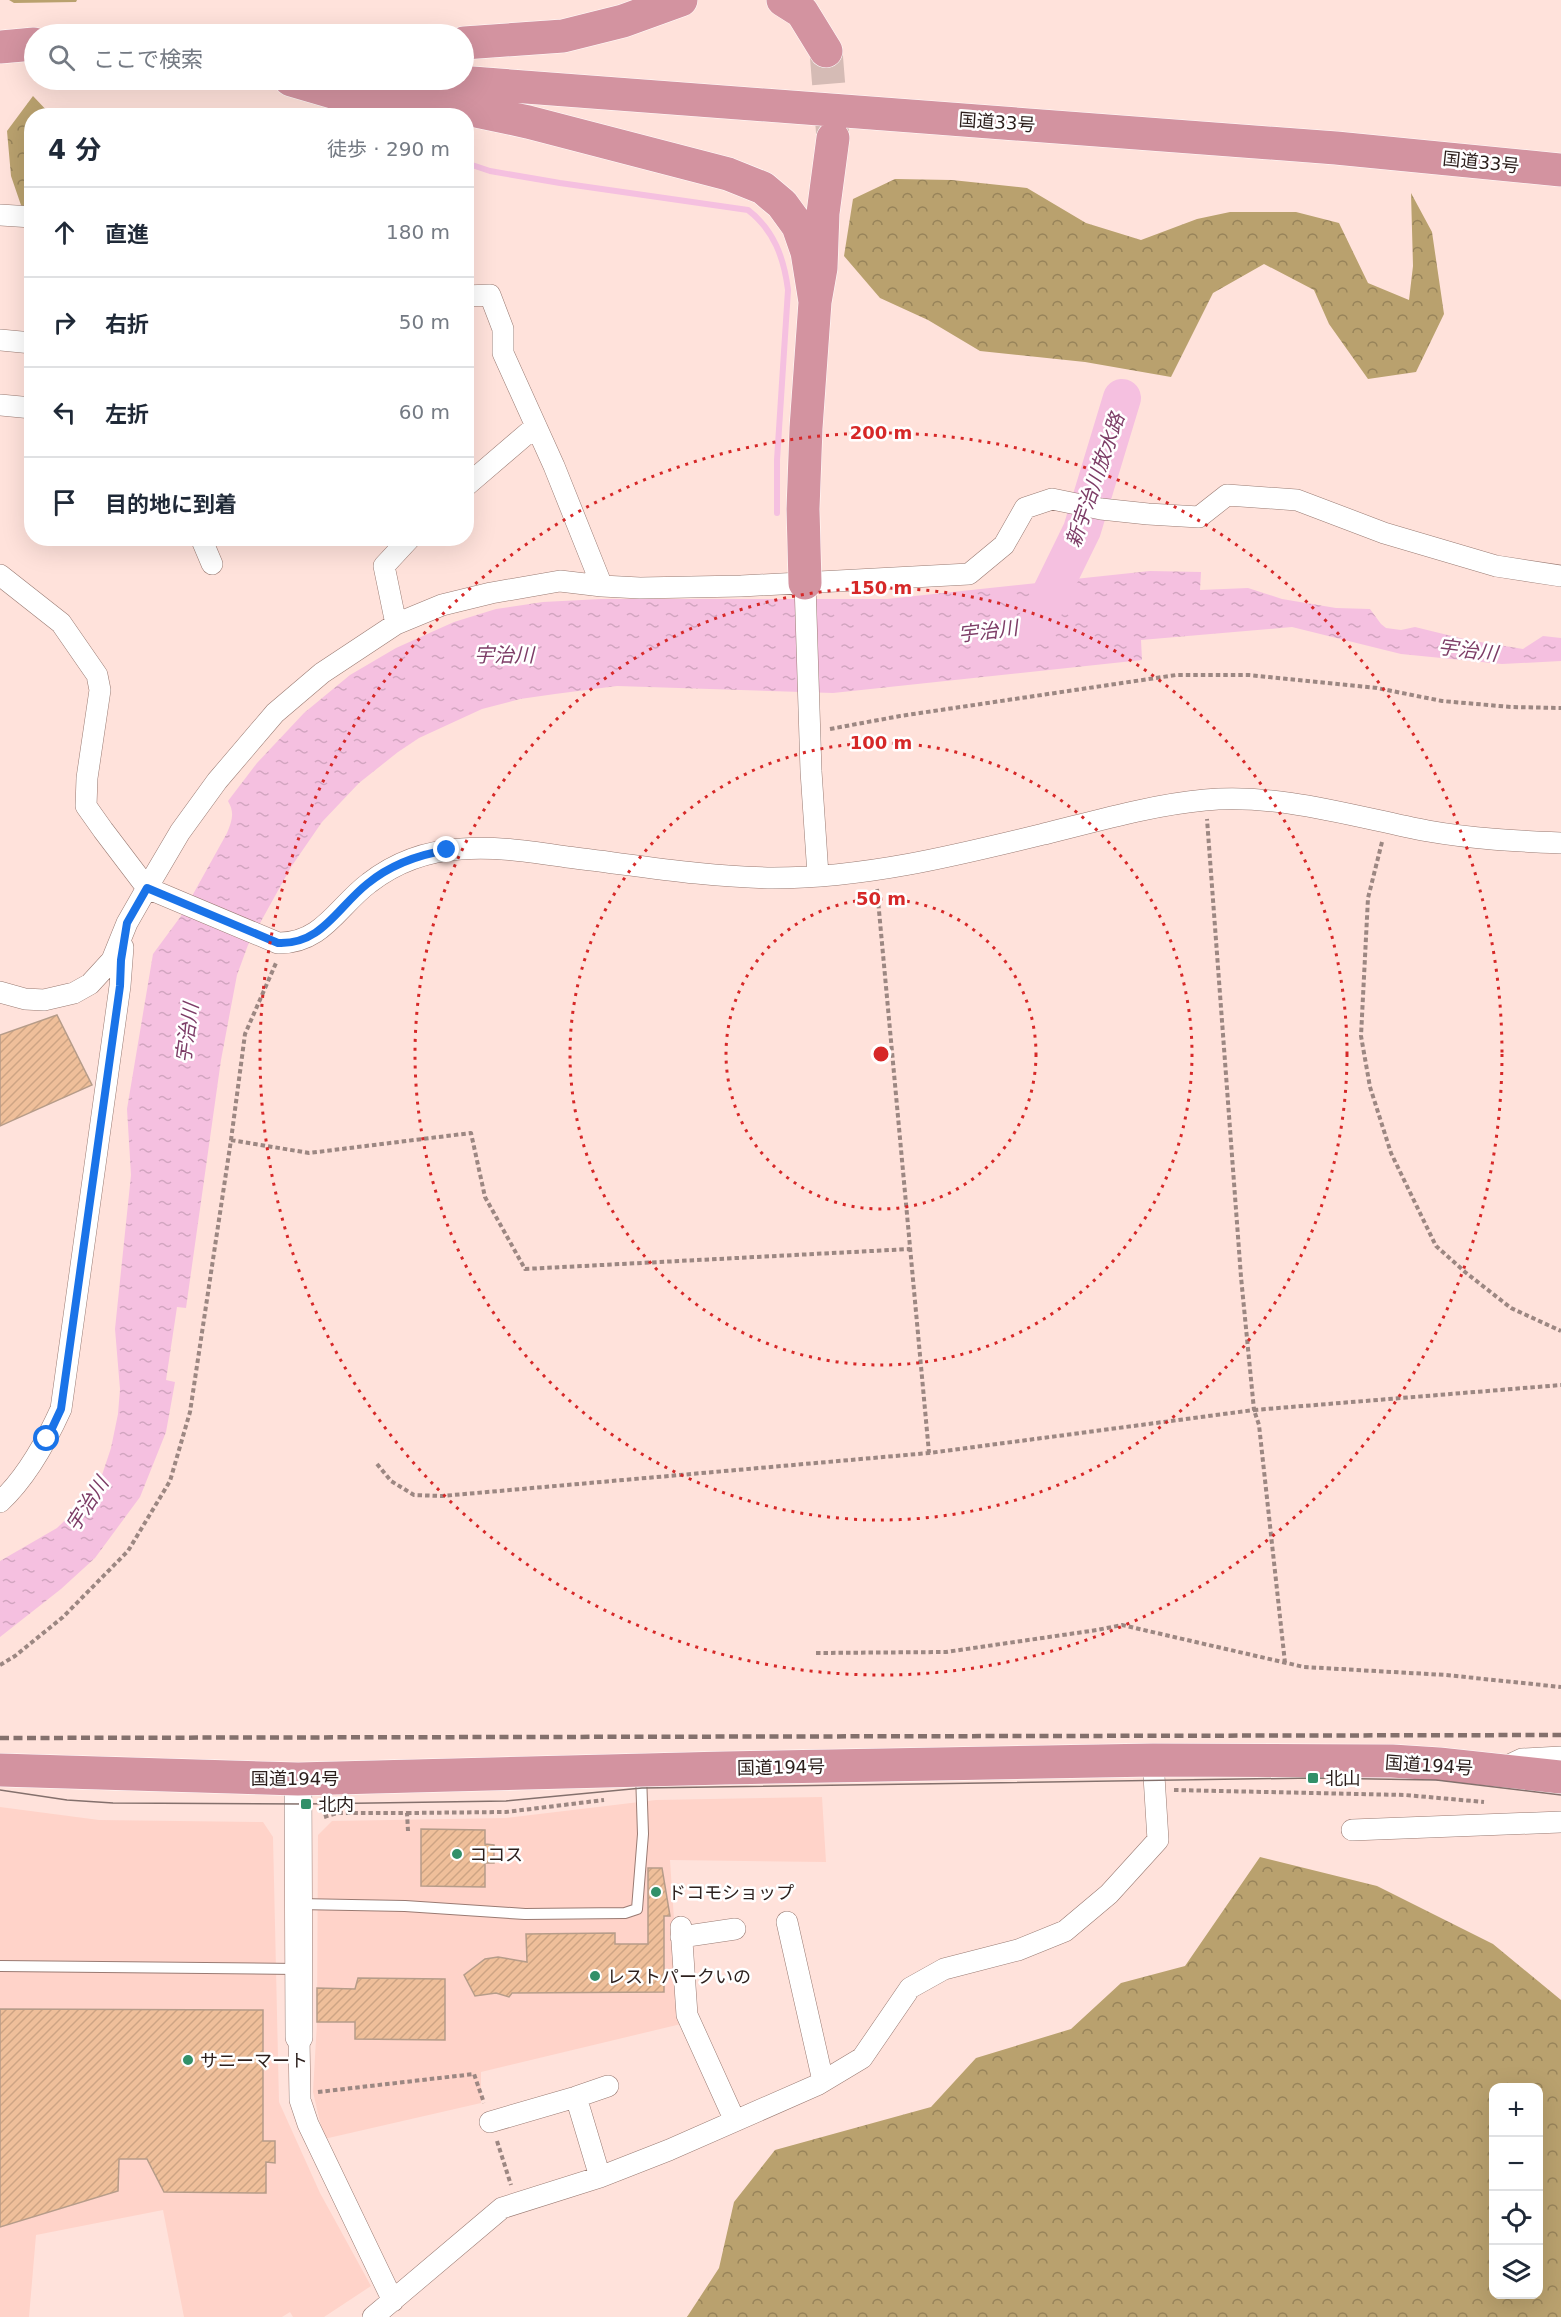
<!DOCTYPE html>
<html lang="ja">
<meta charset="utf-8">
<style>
body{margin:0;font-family:"DejaVu Sans","Noto Sans JP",sans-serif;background:#f6f6f7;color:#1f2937}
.controls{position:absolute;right:18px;bottom:18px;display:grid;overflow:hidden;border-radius:12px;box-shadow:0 6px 24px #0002}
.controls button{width:54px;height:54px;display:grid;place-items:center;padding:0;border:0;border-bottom:2px solid #e0e1e3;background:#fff;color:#1f2937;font:30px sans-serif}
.stop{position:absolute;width:18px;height:18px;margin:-14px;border:4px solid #1a73e8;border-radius:50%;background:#fff}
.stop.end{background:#1a73e8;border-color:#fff;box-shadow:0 2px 6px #0008}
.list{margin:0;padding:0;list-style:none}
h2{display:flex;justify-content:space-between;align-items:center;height:78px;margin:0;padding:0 24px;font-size:26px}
h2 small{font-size:20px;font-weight:400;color:#747a83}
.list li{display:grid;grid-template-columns:39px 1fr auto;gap:18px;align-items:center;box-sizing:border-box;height:90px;padding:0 24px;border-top:2px solid #e0e1e3}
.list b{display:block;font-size:22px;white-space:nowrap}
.list em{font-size:20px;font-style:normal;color:#747a83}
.icon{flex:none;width:33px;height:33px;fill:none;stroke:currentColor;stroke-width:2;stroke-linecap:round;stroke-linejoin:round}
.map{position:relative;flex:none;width:1561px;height:2317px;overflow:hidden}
.search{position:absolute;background:#fff;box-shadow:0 6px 24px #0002;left:24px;top:24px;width:450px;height:66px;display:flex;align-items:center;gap:15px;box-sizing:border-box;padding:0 21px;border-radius:33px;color:#747a83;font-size:22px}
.panel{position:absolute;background:#fff;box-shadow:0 6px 24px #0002;left:24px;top:108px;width:450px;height:438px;border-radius:24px}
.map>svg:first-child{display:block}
.built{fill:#ffd3c9}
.forest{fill:url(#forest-crowns);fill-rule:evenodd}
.water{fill:url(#water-ripples)}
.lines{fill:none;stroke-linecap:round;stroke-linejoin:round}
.stream{stroke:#f5c0e0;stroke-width:6}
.river{stroke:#f5c0e0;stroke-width:38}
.building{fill:url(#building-hatch);stroke:#b69c89;stroke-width:1.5}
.trunk-tunnel{stroke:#d5bbb5;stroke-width:33;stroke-dasharray:33 16;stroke-linecap:butt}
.service-casing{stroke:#997a72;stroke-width:12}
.minor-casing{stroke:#997a72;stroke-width:22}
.tertiary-casing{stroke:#997a72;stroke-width:28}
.trunk-casing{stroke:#fff;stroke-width:34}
.path{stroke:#9c8782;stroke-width:4;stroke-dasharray:4.5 3;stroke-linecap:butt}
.service{stroke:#fff;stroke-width:10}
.minor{stroke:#fff;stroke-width:21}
.tertiary{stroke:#fff;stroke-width:27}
.trunk{stroke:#d393a0;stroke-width:33}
.tram{stroke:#84706c;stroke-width:1.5}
.rail{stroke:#84706c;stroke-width:4.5;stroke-dasharray:9 4.5;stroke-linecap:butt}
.route{stroke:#1a73e8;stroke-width:8}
.ring{fill:none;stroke:#d62828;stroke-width:3;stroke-dasharray:3 6}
.poi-dot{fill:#319069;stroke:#fff;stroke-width:2}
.labels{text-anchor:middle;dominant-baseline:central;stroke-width:5;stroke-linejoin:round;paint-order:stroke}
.street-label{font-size:18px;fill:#2c1f1c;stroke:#fff}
.poi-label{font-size:18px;fill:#2c1f1c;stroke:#fff;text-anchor:start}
.water-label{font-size:20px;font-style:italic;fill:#7d3d67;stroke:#fff}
.centre{fill:#d62828;stroke:#fff;stroke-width:3}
.ring-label{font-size:18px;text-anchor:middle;font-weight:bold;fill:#d62828;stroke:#fff;stroke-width:5;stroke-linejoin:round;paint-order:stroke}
</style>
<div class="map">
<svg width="1561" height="2317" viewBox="0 0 1561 2317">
<defs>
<pattern id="forest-crowns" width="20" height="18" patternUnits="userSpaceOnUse" patternTransform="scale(1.5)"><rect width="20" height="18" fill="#b9a16e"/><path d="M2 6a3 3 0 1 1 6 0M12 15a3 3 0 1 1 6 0" fill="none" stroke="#97835a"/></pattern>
<pattern id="water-ripples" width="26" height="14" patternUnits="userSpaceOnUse" patternTransform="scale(1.5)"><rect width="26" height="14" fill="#f5c0e0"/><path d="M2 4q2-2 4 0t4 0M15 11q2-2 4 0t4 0" fill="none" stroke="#d2a5c0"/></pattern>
<pattern id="building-hatch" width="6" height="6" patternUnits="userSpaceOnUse" patternTransform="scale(1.5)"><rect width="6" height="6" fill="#efbf9a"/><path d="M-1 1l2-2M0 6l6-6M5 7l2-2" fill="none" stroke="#cda484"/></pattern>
</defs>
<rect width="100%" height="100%" fill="#ffe2db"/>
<path class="built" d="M 822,1797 L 826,1862 L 670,1860 L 681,2024 L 481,2072 L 481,2103 L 324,2139 L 313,2092 L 317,2022 L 318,1835 L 332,1821 L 506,1818 L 656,1800 Z
M 0,1807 L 99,1820 L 263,1822 L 273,1837 L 279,2102 L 320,2193 L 371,2286 L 324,2317 L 293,2317 L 290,2312 L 282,2317 L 184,2317 L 163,2210 L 36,2235 L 29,2317 L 0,2317 Z"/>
<path class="forest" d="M 9,0 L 77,0 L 76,2 L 14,3 Z
M 33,96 L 51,115 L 32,116 L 31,211 L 23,211 L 11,176 L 7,131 Z
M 895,179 L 952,180 L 1027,188 L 1086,223 L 1141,240 L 1197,219 L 1230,212 L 1296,212 L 1339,223 L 1368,283 L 1409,300 L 1413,266 L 1411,193 L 1432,232 L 1444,314 L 1416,372 L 1368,379 L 1329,324 L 1314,290 L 1264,264 L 1213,293 L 1171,377 L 1085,362 L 980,351 L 928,320 L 880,298 L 844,256 L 853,199 Z
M 1260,1857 L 1377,1886 L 1493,1944 L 1561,2000 L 1561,2317 L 687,2317 L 719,2268 L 734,2202 L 775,2150 L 931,2107 L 976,2058 L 1071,2029 L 1121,1983 L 1185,1966 ZM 1494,2088 L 1538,2088 L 1538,2294 L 1494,2294 Z"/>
<path class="water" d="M 1150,571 L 1201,572 L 1200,590 L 1248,588 L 1282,599 L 1336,608 L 1370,609 L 1381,624 L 1386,628 L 1401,630 L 1415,627 L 1468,640 L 1523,649 L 1543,636 L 1561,638 L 1561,661 L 1502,664 L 1401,654 L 1292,627 L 1141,640 L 1142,660 L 833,693 L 617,686 L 555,694 L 520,699 L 482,709 L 419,738 L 398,752 L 359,783 L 322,822 L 291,867 L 248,945 L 237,975 L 221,1060 L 186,1308 L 177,1307 L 166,1380 L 175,1382 L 166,1432 L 140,1497 L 95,1558 L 61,1589 L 0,1637 L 0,1561 L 57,1528 L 89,1497 L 102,1475 L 111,1448 L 118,1414 L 120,1389 L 115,1329 L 131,1175 L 127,1109 L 153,954 L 181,916 L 227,833 C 232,821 235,813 228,801 L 257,763 L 304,713 L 350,675 L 396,648 L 454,622 L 496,609 L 543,602 L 601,599 L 887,599 Z"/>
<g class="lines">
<path class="stream" d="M 466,163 L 490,171 L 560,183 L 748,210 C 774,230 784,258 788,290 L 777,460 L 777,513"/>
<path class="river" d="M 1035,626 L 1082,530 L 1122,398"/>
</g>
<path class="building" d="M 57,1015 L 92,1085 L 0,1126 L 0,1035 Z
M 421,1829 L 485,1830 L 485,1844 L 494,1845 L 494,1863 L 485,1863 L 485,1887 L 421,1886 Z
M 648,1868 L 662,1868 L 670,1916 L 664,1916 L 664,1992 L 512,1993 L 509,1997 L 496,1993 L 475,1996 L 464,1975 L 485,1959 L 498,1957 L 527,1962 L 526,1934 L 615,1933 L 615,1944 L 648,1944 Z
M 358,1978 L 445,1979 L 445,2040 L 355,2039 L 355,2022 L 317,2022 L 317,1988 L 355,1989 Z
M 0,2009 L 263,2010 L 263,2141 L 275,2141 L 275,2163 L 266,2162 L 266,2193 L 164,2192 L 147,2159 L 119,2159 L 118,2191 L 0,2227 Z"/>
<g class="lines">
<path class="trunk-tunnel" d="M 826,51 L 833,138"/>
<defs>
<path id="service" d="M 298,1904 L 405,1906 L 525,1914 L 625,1913 L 637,1909 L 643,1834 L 641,1773
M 0,1966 L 298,1969"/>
<path id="minor" d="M 0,215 L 32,217
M 466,296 L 490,295 L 503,329 L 503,353 L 554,466 L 602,586
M 0,340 L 32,343
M 0,405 L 32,408
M 466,486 L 536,426
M 201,538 L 212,564
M 0,575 L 61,623 L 97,675 L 100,690 L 87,778 L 86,806 L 103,830 L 147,888 L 278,943 C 322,944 338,906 369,883 C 396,862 427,851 461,849 C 496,846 532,852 567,857 C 635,865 704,877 773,878 C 866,878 958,855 1048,833 C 1100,820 1152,805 1205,800 C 1280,793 1355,817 1428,831 C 1473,839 1516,841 1561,843
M 805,583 L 811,771 L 818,875
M 396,624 L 384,566 L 410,538
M 0,992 L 25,999 L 44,1000 L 74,993 L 90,984 L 112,960 L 127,923 L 147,888 L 180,832 L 217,781 L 275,713 L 322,673 L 396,624 L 442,605 L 491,593 L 560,581 L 602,586 L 640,588 L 741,586 L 969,574 L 1004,545 L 1025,508 L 1052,499 L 1101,509 L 1148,514 L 1199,517 L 1227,495 L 1297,500 L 1384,533 L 1496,566 L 1561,576
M 0,1502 C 27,1477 46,1442 61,1409 L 120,986 L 123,947
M 1507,1766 L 1522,1759 L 1561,1757
M 1352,1830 L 1561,1822
M 787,1922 L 823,2081
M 681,1927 L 687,2015 L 735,2121
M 681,1937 L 735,1929
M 299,2037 L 300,2100 L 308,2124 L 393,2301
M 576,2097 L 608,2086
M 490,2122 L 576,2097 L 600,2177
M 373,2317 L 502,2208 L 600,2177 L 669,2150 L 817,2085 L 862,2058 L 910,1988 L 944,1969 L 1018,1950 L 1065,1931 L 1109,1894 L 1158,1840 L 1153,1760"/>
<path id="tertiary" d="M 298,1779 L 299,2037"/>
<path id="trunk" d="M 783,0 L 802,12 L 826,51
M 464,43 L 563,36 L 623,21 L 681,0
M 0,47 L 34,44
M 291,80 L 339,94 L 448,105 L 528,122 L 728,174 L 763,188 L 782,204 L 798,226 L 807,252 L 815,302
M 432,80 L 1336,148 L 1561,170
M 805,583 L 803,509 L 806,428 L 815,302 L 821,268 L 823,213 L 833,138
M 0,1770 L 298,1779 L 724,1768 L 1153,1760 L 1392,1761 L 1439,1764 L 1561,1777"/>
</defs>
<use href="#service" class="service-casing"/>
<use href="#minor" class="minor-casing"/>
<use href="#tertiary" class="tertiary-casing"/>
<use href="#trunk" class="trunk-casing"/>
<path class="path" d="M 830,729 L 900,716 L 1176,675 L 1249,675 L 1377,688 L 1442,701 L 1511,707 L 1561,708
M 1382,842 L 1368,898 L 1361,1036 L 1370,1087 L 1391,1153 L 1436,1246 L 1465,1272 L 1511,1308 L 1561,1331
M 877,889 L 929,1453
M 231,1140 L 309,1153 L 471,1133 L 485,1197 L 525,1269 L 910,1249
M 377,1464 L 391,1481 L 414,1495 L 442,1496 L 929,1453 L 1254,1410 L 1241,1277 L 1207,819
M 816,1653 L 946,1652 L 1097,1630 L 1122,1625 L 1304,1667 L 1446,1675 L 1561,1687
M 1285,1663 L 1259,1425 L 1254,1410 L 1561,1385
M 0,1665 L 15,1656 L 63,1617 L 128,1551 L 170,1481 L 190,1412 L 231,1140 L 245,1034 L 276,963
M 1174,1790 L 1405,1795 L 1484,1802
M 407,1813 L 506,1812 L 604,1800
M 324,1817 L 337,1813 L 407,1813 L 408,1831
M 318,2092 L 474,2074 L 484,2103
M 497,2141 L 511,2185"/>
<use href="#service" class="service"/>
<use href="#minor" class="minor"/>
<use href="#tertiary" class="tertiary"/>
<use href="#trunk" class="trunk"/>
<path class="tram" d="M 0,1790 L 67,1800 L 113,1803 L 306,1804 L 506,1801 L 642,1788 L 1313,1778 L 1436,1780 L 1561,1795"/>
<path class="rail" d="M 0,1738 L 1561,1735"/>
</g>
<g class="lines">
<path class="route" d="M 47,1439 L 61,1409 L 120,986 L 121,960 L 127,923 L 147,888 L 278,943 C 321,945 337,908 367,884 C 390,865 417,855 447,850"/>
</g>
<g class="ring">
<circle cx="881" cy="1054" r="155"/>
<circle cx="881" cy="1054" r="311"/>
<circle cx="881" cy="1054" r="466"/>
<circle cx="881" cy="1054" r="621"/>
</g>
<g class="poi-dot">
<rect x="1307" y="1772" width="12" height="12" rx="3"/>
<rect x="300" y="1798" width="12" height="12" rx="3"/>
<circle cx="457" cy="1854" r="6"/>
<circle cx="656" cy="1892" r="6"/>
<circle cx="595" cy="1976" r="6"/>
<circle cx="188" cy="2060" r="6"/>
</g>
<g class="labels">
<g class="street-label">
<text transform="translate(997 122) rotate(4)">国道33号</text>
<text transform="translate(1481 162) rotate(6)">国道33号</text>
<text transform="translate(1429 1765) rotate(4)">国道194号</text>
<text transform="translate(781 1767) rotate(-1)">国道194号</text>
<text x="295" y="1778">国道194号</text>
</g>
<g class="poi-label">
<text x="1325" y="1778">北山</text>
<text x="318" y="1804">北内</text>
<text x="469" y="1854">ココス</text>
<text x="668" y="1892">ドコモショップ</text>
<text x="607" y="1976">レストパークいの</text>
<text x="200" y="2060">サニーマート</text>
</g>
<g class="water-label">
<text transform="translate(1095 480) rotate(-71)">新宇治川放水路</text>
<text transform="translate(988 631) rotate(-7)">宇治川</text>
<text transform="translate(1468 650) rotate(7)">宇治川</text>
<text x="504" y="655">宇治川</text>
<text transform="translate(187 1033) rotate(-82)">宇治川</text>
<text transform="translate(87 1504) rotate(-57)">宇治川</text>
</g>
</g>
<circle cx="881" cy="1054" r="9" class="centre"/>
<g class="ring-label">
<text x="881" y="439">200 m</text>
<text x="881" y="594">150 m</text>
<text x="881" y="749">100 m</text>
<text x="881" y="905">50 m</text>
</g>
</svg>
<div class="controls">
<button>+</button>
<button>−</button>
<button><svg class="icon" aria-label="locate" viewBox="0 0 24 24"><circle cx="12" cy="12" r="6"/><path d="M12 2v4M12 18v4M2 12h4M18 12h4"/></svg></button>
<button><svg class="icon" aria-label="layers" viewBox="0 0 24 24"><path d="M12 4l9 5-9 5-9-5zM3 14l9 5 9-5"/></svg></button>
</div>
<div class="stop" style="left:47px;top:1439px"></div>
<div class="stop end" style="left:447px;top:850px"></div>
<div class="search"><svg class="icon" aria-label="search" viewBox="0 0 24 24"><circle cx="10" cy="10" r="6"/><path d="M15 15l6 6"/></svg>ここで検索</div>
<section class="panel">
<h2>4 分<small>徒歩 · 290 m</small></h2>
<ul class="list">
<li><svg class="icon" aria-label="ahead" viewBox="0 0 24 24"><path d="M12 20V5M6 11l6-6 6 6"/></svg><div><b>直進</b></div><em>180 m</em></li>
<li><svg class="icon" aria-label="right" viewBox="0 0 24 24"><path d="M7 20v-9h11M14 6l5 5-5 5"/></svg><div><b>右折</b></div><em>50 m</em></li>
<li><svg class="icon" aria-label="left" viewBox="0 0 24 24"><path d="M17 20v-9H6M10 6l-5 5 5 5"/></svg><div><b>左折</b></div><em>60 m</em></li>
<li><svg class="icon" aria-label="arrive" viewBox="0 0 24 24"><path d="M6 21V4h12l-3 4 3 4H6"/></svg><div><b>目的地に到着</b></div></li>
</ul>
</section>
</div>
